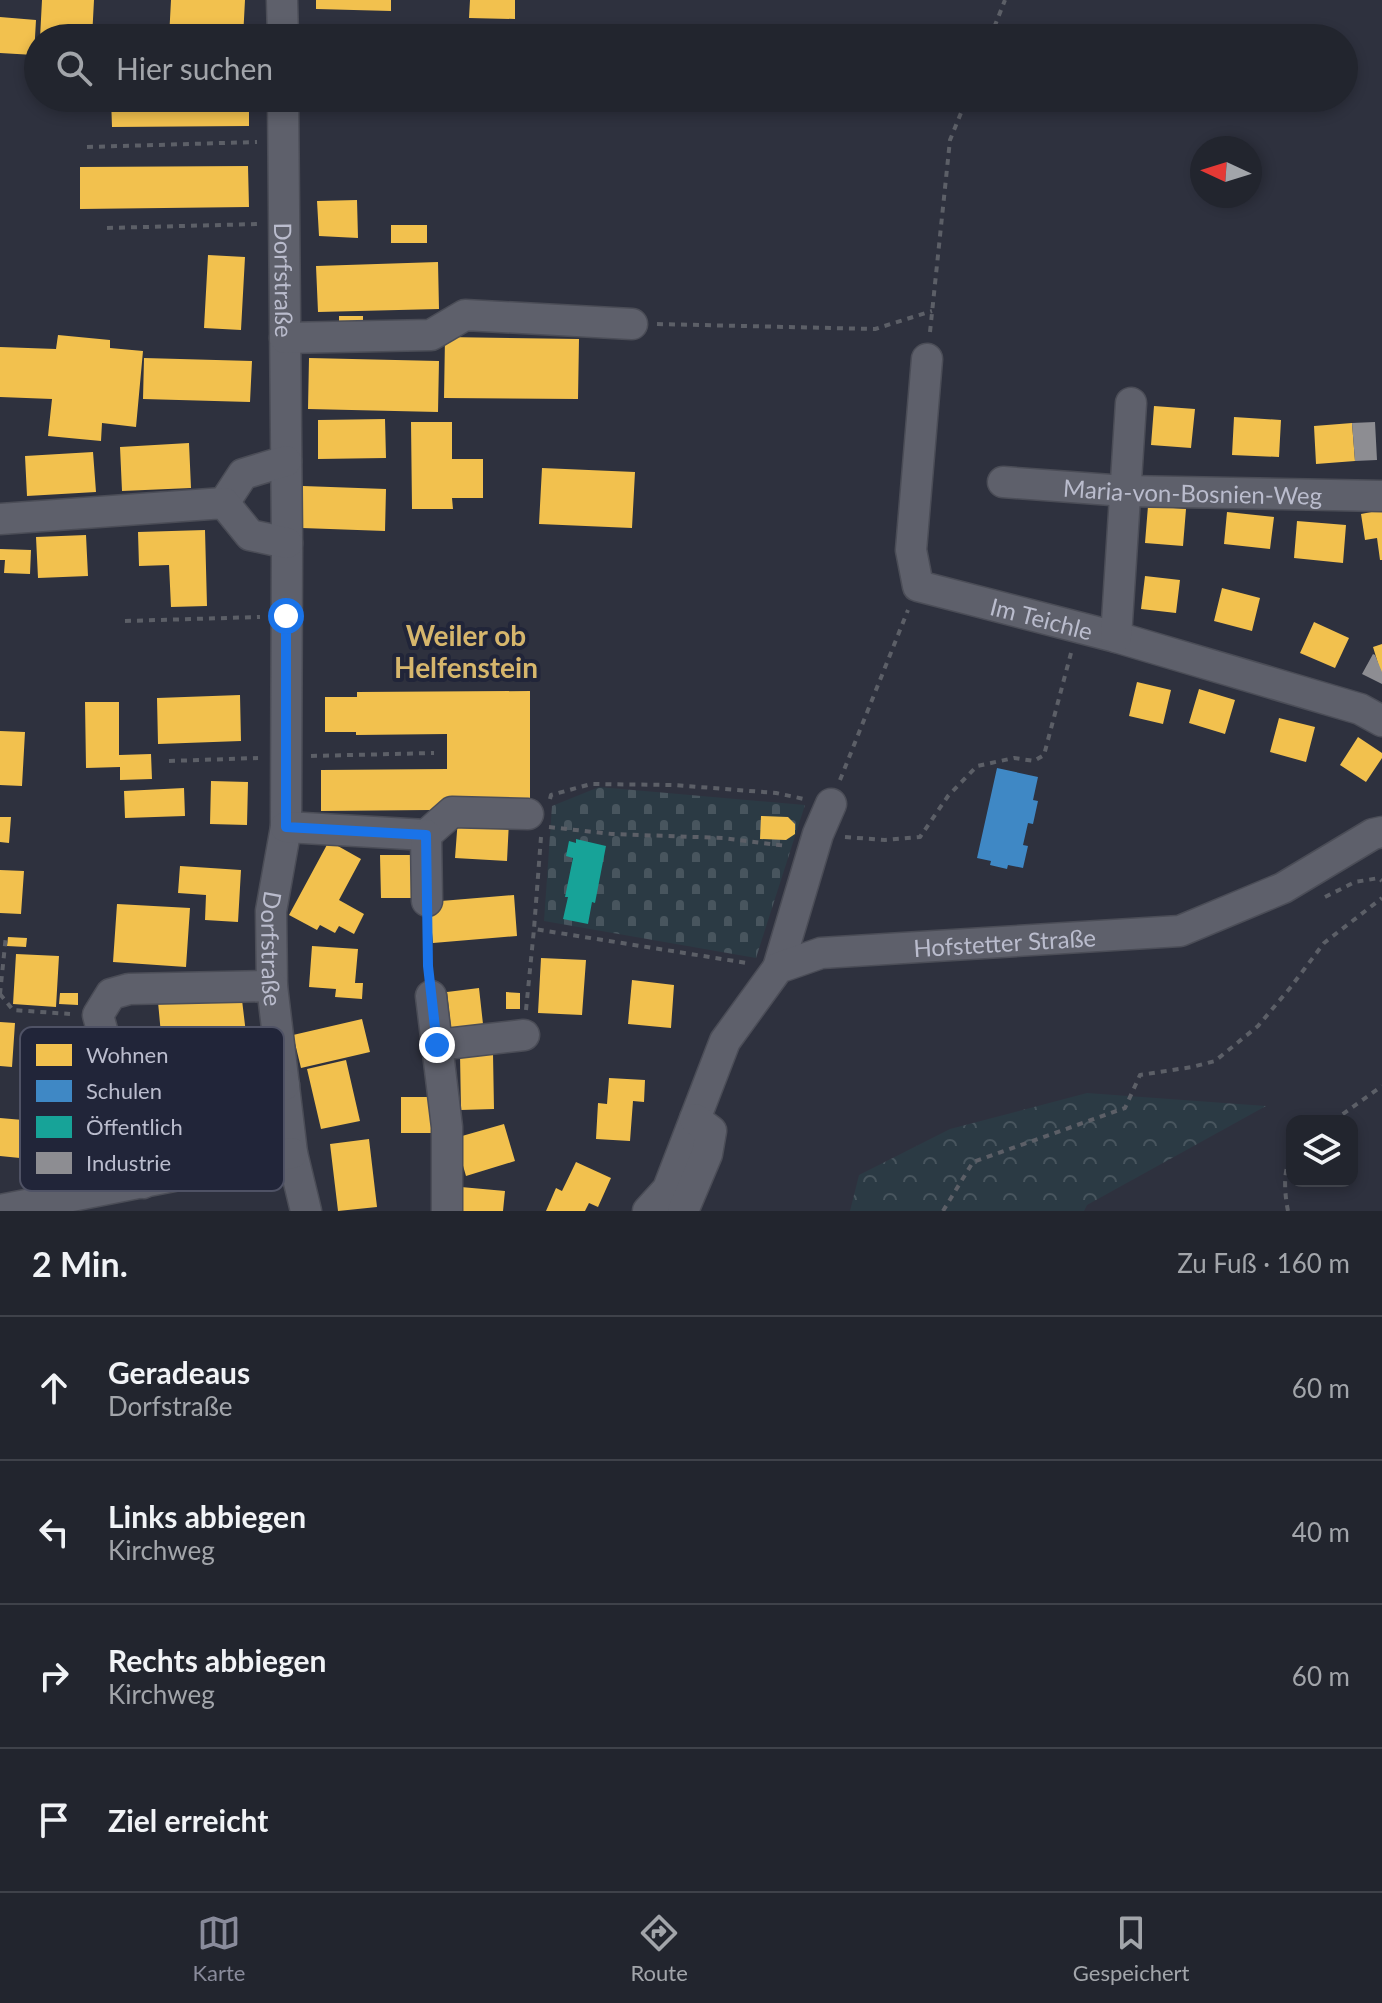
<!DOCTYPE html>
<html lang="de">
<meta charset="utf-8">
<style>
body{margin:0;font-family:Lato,sans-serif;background:#2e313a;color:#f1f3f6}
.controls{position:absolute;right:24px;bottom:24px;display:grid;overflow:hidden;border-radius:16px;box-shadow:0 4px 12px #0003}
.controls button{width:72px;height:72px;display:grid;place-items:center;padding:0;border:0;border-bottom:2px solid #3f424a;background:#22252e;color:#f1f3f6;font:40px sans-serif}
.compass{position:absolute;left:1190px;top:136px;width:72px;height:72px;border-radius:50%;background:#22252e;box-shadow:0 4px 12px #0003;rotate:274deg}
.stop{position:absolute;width:24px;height:24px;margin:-18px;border:6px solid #1a73e8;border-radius:50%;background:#fff}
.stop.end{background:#1a73e8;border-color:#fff;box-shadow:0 2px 8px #0008}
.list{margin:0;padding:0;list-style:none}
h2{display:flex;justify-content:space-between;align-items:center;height:104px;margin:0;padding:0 32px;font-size:34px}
h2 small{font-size:26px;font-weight:400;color:#a2a5aa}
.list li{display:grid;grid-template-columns:52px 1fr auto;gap:24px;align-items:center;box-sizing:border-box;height:144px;padding:0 32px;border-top:2px solid #3f424a}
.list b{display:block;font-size:30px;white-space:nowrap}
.list p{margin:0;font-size:26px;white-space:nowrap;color:#a2a5aa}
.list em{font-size:26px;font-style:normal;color:#a2a5aa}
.icon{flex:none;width:44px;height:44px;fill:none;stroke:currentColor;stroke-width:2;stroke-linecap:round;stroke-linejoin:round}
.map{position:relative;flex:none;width:1382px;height:1211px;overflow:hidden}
.search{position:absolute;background:#22252e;box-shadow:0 4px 12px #0003;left:24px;right:24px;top:24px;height:88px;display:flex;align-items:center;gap:20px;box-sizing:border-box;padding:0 28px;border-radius:44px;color:#a2a5aa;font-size:30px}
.sheet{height:680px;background:#22252e}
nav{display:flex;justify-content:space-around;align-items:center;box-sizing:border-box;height:112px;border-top:2px solid #3f424a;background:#22252e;font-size:22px;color:#a2a5aa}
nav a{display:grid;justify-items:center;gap:4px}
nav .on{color:#898b9b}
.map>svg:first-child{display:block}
.forest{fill:url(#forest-crowns)}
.cemetery{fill:url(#cemetery-stones)}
.homes{fill:#f2c14e}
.schools{fill:#3f88c5}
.public{fill:#17a398}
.industry{fill:#8d8d92}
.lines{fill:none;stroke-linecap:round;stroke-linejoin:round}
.minor-casing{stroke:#4b4d57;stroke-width:33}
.path{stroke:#5c5f67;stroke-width:4;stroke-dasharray:6 6;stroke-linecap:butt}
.minor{stroke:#5e606b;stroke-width:30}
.route{stroke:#1a73e8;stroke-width:10}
.labels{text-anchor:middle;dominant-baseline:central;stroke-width:8;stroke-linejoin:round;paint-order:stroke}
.street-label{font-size:24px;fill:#babccd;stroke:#212539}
.quarter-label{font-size:28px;font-weight:bold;fill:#d6b66c;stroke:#212539}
.key{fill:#212539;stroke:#4f5265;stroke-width:2}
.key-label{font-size:22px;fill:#babccd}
</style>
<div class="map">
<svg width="1382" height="1211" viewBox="0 0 1382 1211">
<defs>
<pattern id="forest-crowns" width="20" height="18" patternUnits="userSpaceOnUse" patternTransform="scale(2)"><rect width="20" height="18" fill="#2b3a44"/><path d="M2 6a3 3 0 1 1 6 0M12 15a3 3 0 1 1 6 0" fill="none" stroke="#48555e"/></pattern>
<pattern id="cemetery-stones" width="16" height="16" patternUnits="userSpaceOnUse" patternTransform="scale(2)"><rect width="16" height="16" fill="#2b3a44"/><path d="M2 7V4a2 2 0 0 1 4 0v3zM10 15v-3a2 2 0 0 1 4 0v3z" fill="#48555e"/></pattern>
</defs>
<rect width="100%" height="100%" fill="#2e313e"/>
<path class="forest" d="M 1087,1093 L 1266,1106 L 1087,1205 L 1084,1211 L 850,1211 L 859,1175 L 950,1129 Z"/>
<path class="cemetery" d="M 599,787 L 805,805 L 756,958 L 544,921 L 552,806 Z"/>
<path class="homes" d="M 42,0 L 94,0 L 92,38 L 40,38 Z
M 171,0 L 245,0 L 243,38 L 169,38 Z
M 316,0 L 391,0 L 391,11 L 316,9 Z
M 470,0 L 515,0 L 515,19 L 469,18 Z
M 0,17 L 36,20 L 34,55 L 0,53 Z
M 111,98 L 249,98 L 249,126 L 112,127 Z
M 324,98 L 379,98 L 378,108 L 323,104 Z
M 463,98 L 496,98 L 496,103 L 463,100 Z
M 248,166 L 249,207 L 80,209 L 80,167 Z
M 357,200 L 358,238 L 319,236 L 317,201 Z
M 391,225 L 427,225 L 427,243 L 391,243 Z
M 208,255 L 245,257 L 241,330 L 204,328 Z
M 438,262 L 439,309 L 318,312 L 316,266 Z
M 339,316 L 363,316 L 363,327 L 339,327 Z
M 58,335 L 110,340 L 110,348 L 143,351 L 136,427 L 102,423 L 101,441 L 48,436 L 52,399 L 0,397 L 0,347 L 56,349 Z
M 445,337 L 579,339 L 578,399 L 444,398 Z
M 144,358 L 252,361 L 250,402 L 143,399 Z
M 309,358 L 439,361 L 438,412 L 308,409 Z
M 1154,406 L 1195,409 L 1191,448 L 1151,445 Z
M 1234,417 L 1281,420 L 1279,457 L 1232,455 Z
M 385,419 L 386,458 L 318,459 L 318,420 Z
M 411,422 L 452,422 L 452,459 L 483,459 L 483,498 L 452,498 L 453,509 L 412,509 Z
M 1352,423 L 1355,461 L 1316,464 L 1314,426 Z
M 189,443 L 191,488 L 122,491 L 120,447 Z
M 93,452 L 96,492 L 27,496 L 25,456 Z
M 542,468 L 635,472 L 632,528 L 539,524 Z
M 303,486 L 386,489 L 385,531 L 302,528 Z
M 1148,506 L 1186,509 L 1183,546 L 1145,543 Z
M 1382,510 L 1382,560 L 1380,560 L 1377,538 L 1365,540 L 1361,514 Z
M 1227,512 L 1274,517 L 1270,549 L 1224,544 Z
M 1297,521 L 1346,525 L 1343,563 L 1294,558 Z
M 205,530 L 207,606 L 171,607 L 169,565 L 139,566 L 138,532 Z
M 86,535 L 88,576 L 38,578 L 36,537 Z
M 0,549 L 31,550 L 30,574 L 4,573 L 5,560 L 0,560 Z
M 1145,576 L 1180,580 L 1176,613 L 1141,609 Z
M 1222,588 L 1260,598 L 1252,631 L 1214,621 Z
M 1314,622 L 1349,638 L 1335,668 L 1300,653 Z
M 1382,644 L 1382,673 L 1381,673 L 1373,647 Z
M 1137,682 L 1171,690 L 1163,724 L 1129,716 Z
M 1199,689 L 1235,700 L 1225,734 L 1189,723 Z
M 530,691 L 530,809 L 321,811 L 321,770 L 447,769 L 447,734 L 356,735 L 356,732 L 325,732 L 325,697 L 357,697 L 357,692 Z
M 240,695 L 241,741 L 158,744 L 157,698 Z
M 85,702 L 119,702 L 119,755 L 151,754 L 152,779 L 120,780 L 120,767 L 86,768 Z
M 1279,718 L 1315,727 L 1306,762 L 1270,752 Z
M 0,731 L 25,732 L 22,786 L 0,785 Z
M 1358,737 L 1382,753 L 1382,758 L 1366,782 L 1340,765 Z
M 211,781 L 248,782 L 247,825 L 210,824 Z
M 184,788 L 185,816 L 125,818 L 124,791 Z
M 761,816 L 788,817 L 795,824 L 795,834 L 786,840 L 760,839 Z
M 0,817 L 11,817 L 9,843 L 0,842 Z
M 458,818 L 509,821 L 507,861 L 455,858 Z
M 329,841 L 361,859 L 339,900 L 364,914 L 354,934 L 339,926 L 335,933 L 320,925 L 317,930 L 289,915 Z
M 380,855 L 417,855 L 417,898 L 381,898 Z
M 180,866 L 241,870 L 238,922 L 205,920 L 206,895 L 178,893 Z
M 0,870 L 24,871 L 21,914 L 0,913 Z
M 514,895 L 517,936 L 433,943 L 429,902 Z
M 117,904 L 190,908 L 186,967 L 113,962 Z
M 8,937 L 27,938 L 26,947 L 7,946 Z
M 312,946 L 358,949 L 355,983 L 363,983 L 362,999 L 335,997 L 336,989 L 309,987 Z
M 16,954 L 59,956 L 56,1007 L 13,1004 Z
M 541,958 L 586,960 L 582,1015 L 538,1013 Z
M 632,980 L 674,985 L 671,1028 L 628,1024 Z
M 479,988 L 483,1024 L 451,1028 L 447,992 Z
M 506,992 L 520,993 L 520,1009 L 506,1009 Z
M 60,993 L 78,993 L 78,1005 L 59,1004 Z
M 242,1000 L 251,1075 L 208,1080 L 202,1031 L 161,1034 L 158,1002 Z
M 362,1019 L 370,1052 L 301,1068 L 293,1035 Z
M 0,1022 L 15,1023 L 12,1067 L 0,1066 Z
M 460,1054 L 493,1054 L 494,1109 L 461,1110 Z
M 346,1060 L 360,1121 L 321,1129 L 307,1069 Z
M 609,1078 L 645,1080 L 644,1102 L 633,1101 L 630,1141 L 596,1139 L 598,1103 L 607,1104 Z
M 401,1097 L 433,1097 L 432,1133 L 401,1133 Z
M 0,1118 L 23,1120 L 20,1158 L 0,1156 Z
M 504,1124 L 515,1161 L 466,1176 L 455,1138 Z
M 369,1139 L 377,1207 L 338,1211 L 330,1144 Z
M 576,1162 L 611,1178 L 598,1207 L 589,1203 L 585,1211 L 546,1211 L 556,1188 L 562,1191 Z
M 461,1187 L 505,1191 L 503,1211 L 459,1211 Z"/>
<path class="schools" d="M 997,768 L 1038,777 L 1033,800 L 1038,801 L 1033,824 L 1028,823 L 1023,845 L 1028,846 L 1023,868 L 1008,865 L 1007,869 L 990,865 L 991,861 L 977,858 Z"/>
<path class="public" d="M 576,839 L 606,846 L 595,903 L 592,902 L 588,924 L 563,919 L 568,897 L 565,897 L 573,858 L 566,856 L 569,841 L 576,843 Z"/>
<path class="industry" d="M 1375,422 L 1377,460 L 1355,461 L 1352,423 Z
M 1373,654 L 1375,655 L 1382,672 L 1382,684 L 1362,674 Z"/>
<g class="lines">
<defs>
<g id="minor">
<path d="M 282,0 L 283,38"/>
<path id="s1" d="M 283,98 L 287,543 L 286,827 L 271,911 L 272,986 L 292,1153 L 306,1211"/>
<path d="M 285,338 L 431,335 L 465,315 L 632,324"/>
<path id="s2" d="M 927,359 L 911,550 L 918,586 L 1116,637 L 1360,709 L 1382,721"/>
<path id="s3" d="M 1003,482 L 1125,491 L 1382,496"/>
<path d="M 224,503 L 243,474 L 286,461"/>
<path d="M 0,519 L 224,503 L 250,535 L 287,543"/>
<path d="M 1116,637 L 1131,403"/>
<path d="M 286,827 L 426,835 L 452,812 L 528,814"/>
<path d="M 426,835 L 427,901"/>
<path d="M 778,968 L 818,834 L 831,804"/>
<path d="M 431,996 L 447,1127 L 447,1211"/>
<path d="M 437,1045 L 524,1035"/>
<path d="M 128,1127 L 284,1085"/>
<path d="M 143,1183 L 98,1015 L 111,994 L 129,989 L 272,986"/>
<path d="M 0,1210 L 292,1153"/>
<path id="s4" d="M 648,1211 L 668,1189 L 725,1041 L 778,968 L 821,953 L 1180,931 L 1283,888 L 1373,834 L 1382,832"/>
<path d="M 683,1211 L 707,1154 L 711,1131 L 695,1119"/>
</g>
</defs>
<use href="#minor" class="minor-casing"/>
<path class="path" d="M 309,29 L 466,30
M 990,38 L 1005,0
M 87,147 L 257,142
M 107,228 L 258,224
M 657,324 L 875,329 L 932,311
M 930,332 L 950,140 L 967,98
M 125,621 L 260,617
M 311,756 L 434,753
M 169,761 L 258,758
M 840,780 L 908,610
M 550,799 L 551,795 L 591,784 L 674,785 L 776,793 L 804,799
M 549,827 L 612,834 L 723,838 L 787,846
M 541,837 L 534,929 L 747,963
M 845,837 L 885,840 L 920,837 L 948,796 L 977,766 L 1014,758 L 1034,761 L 1044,755 L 1071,653
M 1325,897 L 1355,882 L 1379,878 L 1382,881
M 427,927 L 429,971
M 0,994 L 13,1010 L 70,1014
M 0,994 L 6,935
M 526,1010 L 534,929
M 1333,1121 L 1382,1086
M 943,1211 L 973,1162 L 1125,1108 L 1140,1075 L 1192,1067 L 1215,1061 L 1258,1026 L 1290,988 L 1324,943 L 1382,898
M 1288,1211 C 1285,1196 1282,1169 1292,1157"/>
<use href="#minor" class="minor"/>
</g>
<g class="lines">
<path class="route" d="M 286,616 L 286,827 L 426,835 L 428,966 L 437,1045"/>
</g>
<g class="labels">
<g class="street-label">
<text stroke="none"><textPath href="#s1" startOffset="182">Dorfstraße</textPath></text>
<text stroke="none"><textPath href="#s3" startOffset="190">Maria-von-Bosnien-Weg</textPath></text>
<text stroke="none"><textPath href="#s2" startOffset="356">Im Teichle</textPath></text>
<text stroke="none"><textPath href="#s4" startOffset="508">Hofstetter Straße</textPath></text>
<text stroke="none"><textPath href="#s1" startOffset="852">Dorfstraße</textPath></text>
</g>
<g class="quarter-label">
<text x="466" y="635">Weiler ob<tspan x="466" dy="32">Helfenstein</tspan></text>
</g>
</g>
<rect x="20" y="1027" width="264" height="164" rx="12" class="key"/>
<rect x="36" y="1044" width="36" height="22" fill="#f2c14e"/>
<rect x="36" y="1080" width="36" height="22" fill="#3f88c5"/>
<rect x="36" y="1116" width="36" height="22" fill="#17a398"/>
<rect x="36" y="1152" width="36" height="22" fill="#8d8d92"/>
<g class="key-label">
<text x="86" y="1063">Wohnen</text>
<text x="86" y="1099">Schulen</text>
<text x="86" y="1135">Öffentlich</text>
<text x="86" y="1171">Industrie</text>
</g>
</svg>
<div class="controls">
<button><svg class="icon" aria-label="layers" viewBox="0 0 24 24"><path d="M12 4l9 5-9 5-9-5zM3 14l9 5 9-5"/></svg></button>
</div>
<svg class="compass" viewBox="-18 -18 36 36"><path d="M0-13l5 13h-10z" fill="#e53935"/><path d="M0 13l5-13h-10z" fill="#a2a5aa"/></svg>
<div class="stop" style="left:286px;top:616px"></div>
<div class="stop end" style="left:437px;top:1045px"></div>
<div class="search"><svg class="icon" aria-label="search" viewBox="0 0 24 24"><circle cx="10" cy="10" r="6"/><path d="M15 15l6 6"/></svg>Hier suchen</div>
</div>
<section class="sheet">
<h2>2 Min.<small>Zu Fuß · 160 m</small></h2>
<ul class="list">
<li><svg class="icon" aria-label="ahead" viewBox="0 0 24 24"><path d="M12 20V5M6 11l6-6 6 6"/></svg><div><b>Geradeaus</b><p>Dorfstraße</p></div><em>60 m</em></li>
<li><svg class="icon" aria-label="left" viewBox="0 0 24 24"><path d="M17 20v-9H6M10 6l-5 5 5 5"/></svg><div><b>Links abbiegen</b><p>Kirchweg</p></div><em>40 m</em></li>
<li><svg class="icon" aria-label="right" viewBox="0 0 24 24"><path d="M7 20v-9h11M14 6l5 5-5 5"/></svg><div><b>Rechts abbiegen</b><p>Kirchweg</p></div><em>60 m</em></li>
<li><svg class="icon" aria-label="arrive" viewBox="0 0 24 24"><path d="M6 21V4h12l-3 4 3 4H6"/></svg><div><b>Ziel erreicht</b></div></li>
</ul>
</section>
<nav>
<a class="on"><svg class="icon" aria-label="map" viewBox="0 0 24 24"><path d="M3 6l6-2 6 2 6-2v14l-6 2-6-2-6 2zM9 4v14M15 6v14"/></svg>Karte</a>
<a><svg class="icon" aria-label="directions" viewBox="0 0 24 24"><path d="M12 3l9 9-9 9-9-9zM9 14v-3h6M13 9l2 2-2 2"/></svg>Route</a>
<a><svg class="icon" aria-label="saved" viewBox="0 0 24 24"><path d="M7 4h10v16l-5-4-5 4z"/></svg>Gespeichert</a>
</nav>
